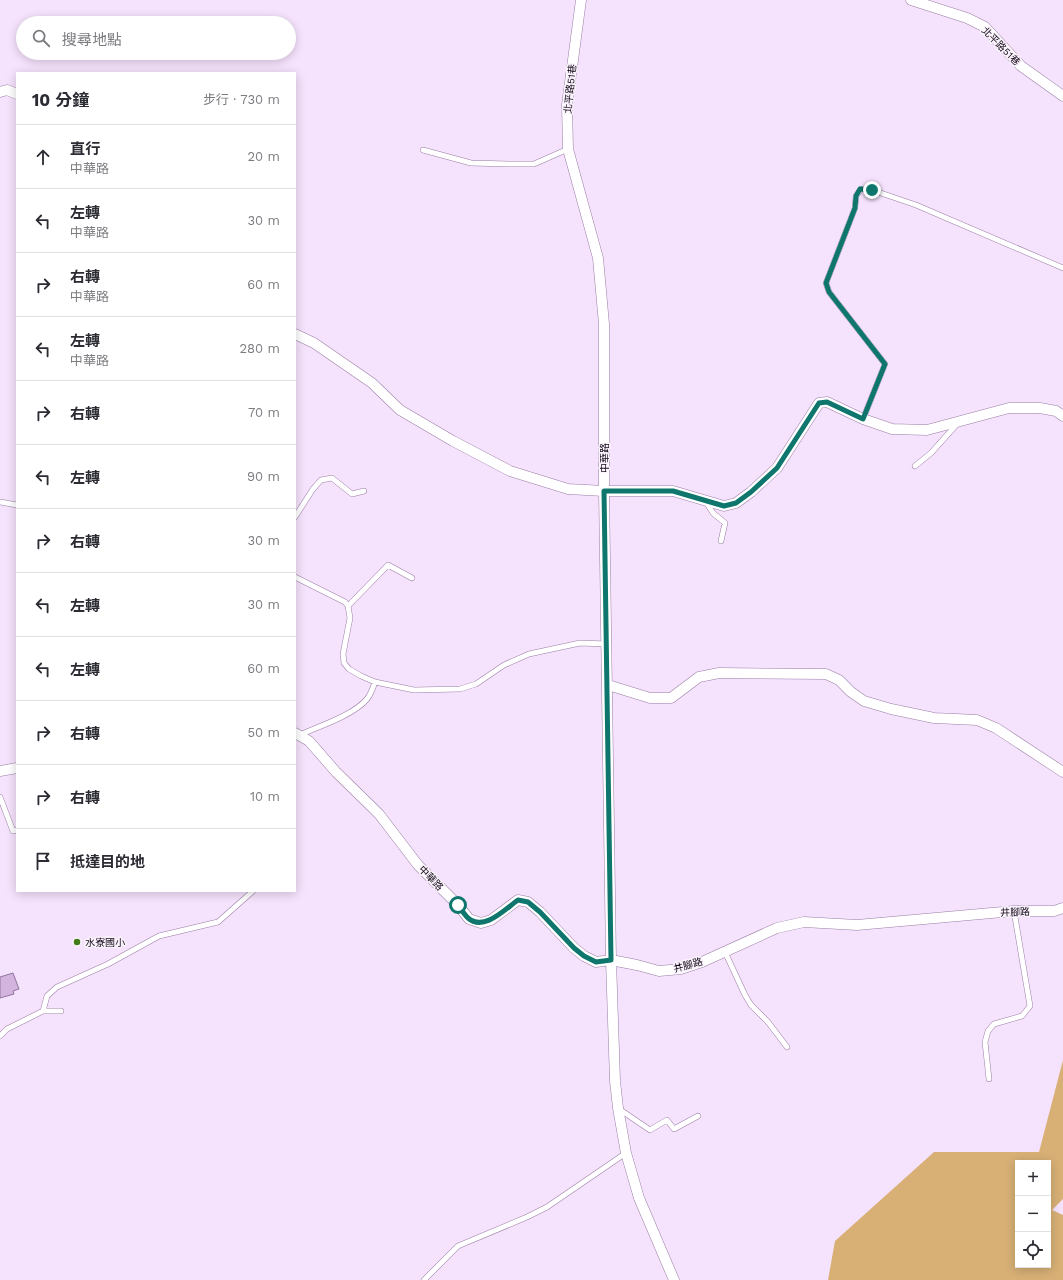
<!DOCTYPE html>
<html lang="zh-TW">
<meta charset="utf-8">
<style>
body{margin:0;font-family:"Work Sans","Noto Sans TC",sans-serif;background:#f2f2f3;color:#2b2b33}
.controls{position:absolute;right:12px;bottom:12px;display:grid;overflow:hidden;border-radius:0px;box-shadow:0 2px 10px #0003}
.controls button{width:36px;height:36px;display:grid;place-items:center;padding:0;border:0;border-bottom:1px solid #e1e1e2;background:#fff;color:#2b2b33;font:20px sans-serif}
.stop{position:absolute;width:12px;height:12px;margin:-9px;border:3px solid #0f766e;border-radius:50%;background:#fff}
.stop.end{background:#0f766e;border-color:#fff;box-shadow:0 1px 4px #0008}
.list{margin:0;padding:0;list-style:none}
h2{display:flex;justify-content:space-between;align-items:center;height:52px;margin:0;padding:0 16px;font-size:17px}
h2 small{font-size:13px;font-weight:400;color:#7c7c81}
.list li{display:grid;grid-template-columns:26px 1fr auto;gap:12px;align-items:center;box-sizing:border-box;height:64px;padding:0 16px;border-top:1px solid #e1e1e2}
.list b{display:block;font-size:15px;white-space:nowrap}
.list p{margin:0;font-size:13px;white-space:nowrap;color:#7c7c81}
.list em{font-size:13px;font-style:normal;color:#7c7c81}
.icon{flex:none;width:22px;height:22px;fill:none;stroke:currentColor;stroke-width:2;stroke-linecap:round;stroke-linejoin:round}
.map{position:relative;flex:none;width:1063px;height:1280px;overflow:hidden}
.search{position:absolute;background:#fff;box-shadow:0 2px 10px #0003;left:16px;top:16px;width:280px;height:44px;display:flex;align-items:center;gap:10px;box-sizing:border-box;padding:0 14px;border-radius:22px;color:#7c7c81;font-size:15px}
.panel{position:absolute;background:#fff;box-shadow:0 2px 10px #0003;left:16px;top:72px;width:280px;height:820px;border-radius:0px}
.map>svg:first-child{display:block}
.green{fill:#d8b076;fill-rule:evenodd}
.building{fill:#d2b4de;stroke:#91759d}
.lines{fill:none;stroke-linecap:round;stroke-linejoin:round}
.service-casing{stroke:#9a7da5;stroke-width:6}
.minor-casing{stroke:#9a7da5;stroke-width:11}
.service{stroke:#fff;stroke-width:5}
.minor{stroke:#fff;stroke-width:10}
.route{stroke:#0f766e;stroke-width:5}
.poi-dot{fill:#407d18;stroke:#fbf4fd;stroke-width:1.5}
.labels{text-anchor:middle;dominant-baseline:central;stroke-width:3;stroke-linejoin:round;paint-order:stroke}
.street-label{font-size:10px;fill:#150b1a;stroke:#fbf4fd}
.poi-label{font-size:10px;fill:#150b1a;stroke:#fbf4fd;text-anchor:start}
</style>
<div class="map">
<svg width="1063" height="1280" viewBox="0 0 1063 1280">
<rect width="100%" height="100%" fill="#f5e2fc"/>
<path class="green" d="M 1063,1060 L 1063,1199 L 1052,1210 L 1063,1215 L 1063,1280 L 828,1280 L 835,1241 L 934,1152 L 1039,1152 ZM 1018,1163 L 1048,1163 L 1048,1265 L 1018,1265 Z"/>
<path class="building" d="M 13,973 L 19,989 L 13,991 L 14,994 L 0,998 L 0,977 Z"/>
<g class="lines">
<defs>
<path id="service" d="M 423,150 L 471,163 L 508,164 L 534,164 L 568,149
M 863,419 L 885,364 L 829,292 L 826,283 L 855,208 L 856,196 L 861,189 L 872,190 L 916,205 L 1063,268
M 915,466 L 931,453 L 958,423
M 0,502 L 17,505
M 706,502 L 713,513 L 725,523 L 721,541
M 295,517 L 313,489 L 321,480 L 332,478 L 352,494 L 364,491
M 295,577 L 345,602 L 348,606 L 350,618 L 343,654 L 344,663 L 349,669 L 361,676 L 375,682 L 414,690 L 460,689 L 476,684 L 504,665 L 529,654 L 580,643 L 607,644
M 348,606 L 388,565 L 412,578
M 299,735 C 318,727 354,715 367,699 C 371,694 373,688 375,682
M 0,797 L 13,831 L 17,830
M 725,952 L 745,995 L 751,1005 L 768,1022 L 787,1047
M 61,1011 L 43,1011 L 47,996 L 57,987 L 108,964 L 159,936 L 218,922 L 253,891
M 0,1036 L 7,1029 L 43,1011
M 989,1079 L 985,1042 L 988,1031 L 994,1024 L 1022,1016 L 1030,1006 L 1014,911
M 619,1109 L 650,1130 L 667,1120 L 674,1129 L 698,1116
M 424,1280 L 458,1246 L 527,1217 L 547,1207 L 626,1153"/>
<path id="minor" d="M 581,0 L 567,105 L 568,149 L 598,258 L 604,324 L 604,491 L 611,960 L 615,1081 L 618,1108 L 626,1153 L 639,1198 L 674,1280
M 911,0 L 967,18 L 985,27 L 1021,66 L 1063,96
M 0,92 L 7,90 L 17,94
M 295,334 L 314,343 L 372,383 L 400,410 L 453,441 L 510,471 L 568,489 L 604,491 L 673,491 L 724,506 L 736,503 L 751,492 L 777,468 L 819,403 L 827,402 L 863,419 L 892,429 L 927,430 L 1009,408 L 1040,408 L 1056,411 L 1063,416
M 608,685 L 650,698 L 671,698 L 699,677 L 719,673 L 826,674 L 839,680 L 851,692 L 864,701 L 891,709 L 934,718 L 977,720 L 996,728 L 1063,772
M 295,733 L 309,741 L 336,772 L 379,814 L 418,865 L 458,905 L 469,919 L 481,923 L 491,920 L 518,900 L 528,902 L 540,912 L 574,948 L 584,956 L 596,962 L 611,960 L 637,965 L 659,971 L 681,969 L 702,962 L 777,928 L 804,922 L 857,925 L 1014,911 L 1054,911 L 1063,908
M 0,771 L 17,768"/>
</defs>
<use href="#service" class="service-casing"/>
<use href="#minor" class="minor-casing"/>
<use href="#service" class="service"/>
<use href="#minor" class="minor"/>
</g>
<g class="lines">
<path class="route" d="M 458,905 C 461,909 464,914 468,918 C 484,932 505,909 518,900 L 528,902 L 540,912 L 574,948 L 584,956 L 596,962 L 611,960 L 604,491 L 673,491 L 724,506 L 736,503 L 751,492 L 777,468 L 819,403 L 827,402 L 863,419 L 885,364 L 829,292 L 826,283 L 855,208 L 856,196 L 860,189 L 872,190"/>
</g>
<circle class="poi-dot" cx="77" cy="942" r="4"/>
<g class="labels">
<g class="street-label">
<text transform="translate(1001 46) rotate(45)">北平路51巷</text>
<text transform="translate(570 89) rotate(-84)">北平路51巷</text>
<text transform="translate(604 458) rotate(-90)">中華路</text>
<text transform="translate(431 878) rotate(46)">中華路</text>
<text transform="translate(1015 912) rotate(-2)">井腳路</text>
<text transform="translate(688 965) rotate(-15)">井腳路</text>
</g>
<g class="poi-label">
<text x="85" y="942">水寮國小</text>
</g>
</g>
</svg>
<div class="controls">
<button>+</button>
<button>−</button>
<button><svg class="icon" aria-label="locate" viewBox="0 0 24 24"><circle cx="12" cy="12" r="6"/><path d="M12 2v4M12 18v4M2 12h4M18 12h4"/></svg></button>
</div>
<div class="stop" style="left:458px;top:905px"></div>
<div class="stop end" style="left:872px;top:190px"></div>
<div class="search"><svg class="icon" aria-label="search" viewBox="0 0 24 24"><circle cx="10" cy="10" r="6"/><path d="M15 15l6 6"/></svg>搜尋地點</div>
<section class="panel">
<h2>10 分鐘<small>步行 · 730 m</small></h2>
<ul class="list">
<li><svg class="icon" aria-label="ahead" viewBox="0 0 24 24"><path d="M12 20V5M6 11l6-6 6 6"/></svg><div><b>直行</b><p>中華路</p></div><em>20 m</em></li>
<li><svg class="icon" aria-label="left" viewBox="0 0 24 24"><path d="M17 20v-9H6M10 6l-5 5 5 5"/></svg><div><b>左轉</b><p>中華路</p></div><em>30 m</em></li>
<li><svg class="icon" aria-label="right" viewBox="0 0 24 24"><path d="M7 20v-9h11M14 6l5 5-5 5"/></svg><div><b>右轉</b><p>中華路</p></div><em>60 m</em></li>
<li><svg class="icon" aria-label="left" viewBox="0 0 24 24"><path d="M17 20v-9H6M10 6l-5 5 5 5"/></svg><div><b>左轉</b><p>中華路</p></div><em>280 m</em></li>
<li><svg class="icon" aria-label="right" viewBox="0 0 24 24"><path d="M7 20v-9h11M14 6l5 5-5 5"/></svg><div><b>右轉</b></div><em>70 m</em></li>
<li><svg class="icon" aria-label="left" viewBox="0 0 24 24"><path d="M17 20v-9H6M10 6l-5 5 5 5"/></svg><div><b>左轉</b></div><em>90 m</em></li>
<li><svg class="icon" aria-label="right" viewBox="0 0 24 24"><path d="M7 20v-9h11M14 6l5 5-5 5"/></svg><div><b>右轉</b></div><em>30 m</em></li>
<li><svg class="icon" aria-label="left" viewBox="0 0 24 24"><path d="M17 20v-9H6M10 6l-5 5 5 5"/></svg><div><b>左轉</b></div><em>30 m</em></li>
<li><svg class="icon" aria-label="left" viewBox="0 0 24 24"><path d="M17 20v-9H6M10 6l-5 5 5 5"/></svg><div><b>左轉</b></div><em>60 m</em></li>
<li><svg class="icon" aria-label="right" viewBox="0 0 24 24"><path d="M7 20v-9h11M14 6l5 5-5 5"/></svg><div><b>右轉</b></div><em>50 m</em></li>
<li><svg class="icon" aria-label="right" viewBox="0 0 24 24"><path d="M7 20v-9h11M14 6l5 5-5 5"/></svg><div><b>右轉</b></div><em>10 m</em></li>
<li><svg class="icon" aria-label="arrive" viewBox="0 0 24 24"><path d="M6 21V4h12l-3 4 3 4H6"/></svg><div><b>抵達目的地</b></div></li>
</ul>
</section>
</div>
